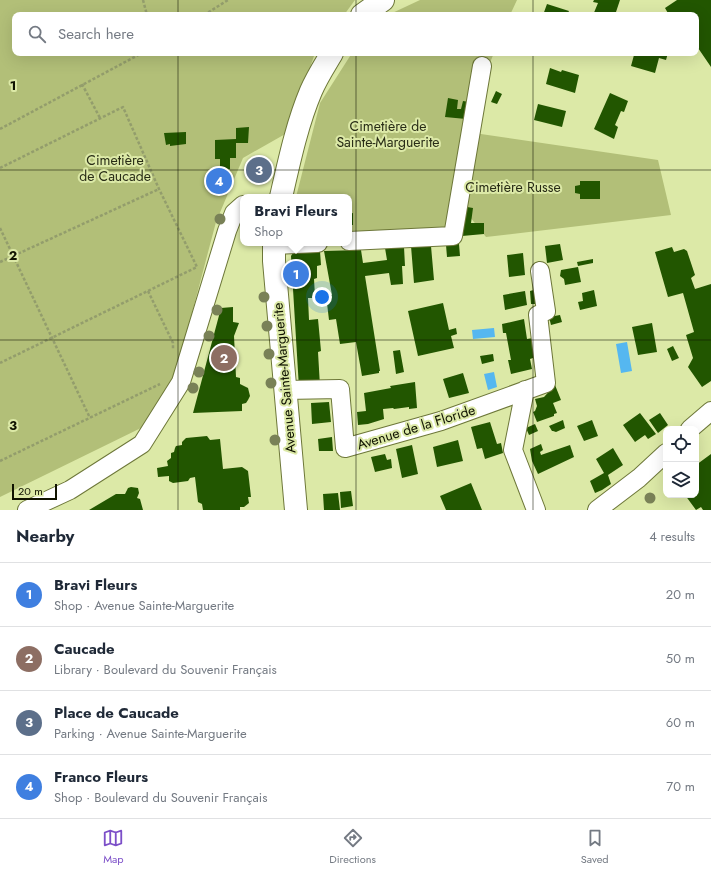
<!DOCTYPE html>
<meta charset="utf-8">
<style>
body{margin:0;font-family:Jost,sans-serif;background:#f2f2f3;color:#1f2937}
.controls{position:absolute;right:12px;bottom:12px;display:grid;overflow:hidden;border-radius:8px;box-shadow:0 4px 16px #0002}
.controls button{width:36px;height:36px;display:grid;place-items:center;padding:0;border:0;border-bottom:1px solid #e0e1e3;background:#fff;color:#1f2937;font:20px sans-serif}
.scale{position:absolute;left:12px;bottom:10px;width:45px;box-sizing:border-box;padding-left:4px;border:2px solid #101300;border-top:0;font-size:11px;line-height:14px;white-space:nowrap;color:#101300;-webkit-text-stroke:3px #dce9a7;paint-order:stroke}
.you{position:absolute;left:322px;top:297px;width:14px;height:14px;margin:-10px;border:3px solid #fff;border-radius:50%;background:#1a73e8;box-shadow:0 0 0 6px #1a73e833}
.badge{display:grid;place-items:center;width:26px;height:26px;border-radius:50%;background:#7c4fc8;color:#fff;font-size:13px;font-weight:700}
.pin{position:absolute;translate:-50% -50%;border:2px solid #fff;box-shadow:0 1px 4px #0006}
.popup{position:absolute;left:240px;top:194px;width:112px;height:52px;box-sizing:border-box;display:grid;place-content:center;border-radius:8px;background:#fff;filter:drop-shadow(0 1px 3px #0005);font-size:13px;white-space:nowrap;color:#747a83}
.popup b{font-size:15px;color:#1f2937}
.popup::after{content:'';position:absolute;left:50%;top:100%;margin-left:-8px;border:8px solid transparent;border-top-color:#fff}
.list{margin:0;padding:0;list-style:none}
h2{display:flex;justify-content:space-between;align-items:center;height:52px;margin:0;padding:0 16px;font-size:17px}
h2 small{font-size:13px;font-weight:400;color:#747a83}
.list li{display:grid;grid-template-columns:26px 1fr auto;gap:12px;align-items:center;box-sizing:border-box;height:64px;padding:0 16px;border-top:1px solid #e0e1e3}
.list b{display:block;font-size:15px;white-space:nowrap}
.list p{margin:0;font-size:13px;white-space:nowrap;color:#747a83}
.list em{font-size:13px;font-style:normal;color:#747a83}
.icon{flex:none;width:22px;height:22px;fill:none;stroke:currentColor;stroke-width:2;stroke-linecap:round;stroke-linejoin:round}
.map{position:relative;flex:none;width:711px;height:510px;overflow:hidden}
.search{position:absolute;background:#fff;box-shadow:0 4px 16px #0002;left:12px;right:12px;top:12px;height:44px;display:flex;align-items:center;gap:10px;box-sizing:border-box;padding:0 14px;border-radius:8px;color:#747a83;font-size:15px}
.sheet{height:308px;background:#fff}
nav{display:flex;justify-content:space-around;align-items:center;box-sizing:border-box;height:56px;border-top:1px solid #e0e1e3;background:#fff;font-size:11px;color:#747a83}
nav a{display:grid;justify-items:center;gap:2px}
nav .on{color:#7c4fc8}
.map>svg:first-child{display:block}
.green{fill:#b2bf78}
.water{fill:#55b7f0}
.building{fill:#225600}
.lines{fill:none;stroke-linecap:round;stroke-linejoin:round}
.minor-casing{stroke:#6d7739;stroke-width:20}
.tertiary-casing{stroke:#6d7739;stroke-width:24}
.path{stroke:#939d6c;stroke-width:2.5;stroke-dasharray:3 2;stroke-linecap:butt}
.minor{stroke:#fff;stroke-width:18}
.tertiary{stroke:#fff;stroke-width:22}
.tree{fill:#798157}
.grid{fill:none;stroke:#101300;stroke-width:1;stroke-opacity:0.55}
.labels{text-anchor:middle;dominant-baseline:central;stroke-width:4;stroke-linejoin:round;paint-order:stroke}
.park-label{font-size:14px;fill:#282c16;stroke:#dce9a7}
.street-label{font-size:14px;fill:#101300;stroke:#dce9a7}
.grid-label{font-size:13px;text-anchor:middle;font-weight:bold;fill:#101300;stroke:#dce9a7;stroke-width:4;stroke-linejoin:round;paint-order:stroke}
</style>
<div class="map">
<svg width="711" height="510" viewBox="0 0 711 510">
<rect width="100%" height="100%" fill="#dce9a7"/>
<path class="green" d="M 0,0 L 355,0 L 344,15 L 15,15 L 15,53 L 316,53 L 314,56 L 287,133 L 243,158 L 216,222 L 178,366 L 163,398 L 143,427 L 0,497 Z
M 420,0 L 517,0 L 510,15 L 388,15 Z
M 352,53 L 494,53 L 489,65 L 446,232 L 349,239 L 349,197 L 296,197 L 320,103 Z
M 474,133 L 658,160 L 671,215 L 486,237 L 462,207 Z"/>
<path class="water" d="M 494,328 L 495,337 L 473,339 L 472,330 Z
M 627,342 L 632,371 L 621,373 L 616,344 Z
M 494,372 L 497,387 L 488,390 L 484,374 Z"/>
<path class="building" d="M 594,0 L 620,0 L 615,15 L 593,15 L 598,3 L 593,2 Z
M 677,0 L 711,0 L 711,67 L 696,45 L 696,15 L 669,15 L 665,8 Z
M 547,4 L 569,11 L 567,15 L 543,15 Z
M 638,53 L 668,53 L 666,60 L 659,58 L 655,73 L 631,66 L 634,55 L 637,56 Z
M 550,68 L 561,72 L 562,70 L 579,75 L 575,93 L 546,84 Z
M 496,91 L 502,94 L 497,104 L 491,102 Z
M 610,93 L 628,101 L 624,112 L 621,111 L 615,125 L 618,127 L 614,139 L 594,129 Z
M 448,98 L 458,100 L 457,109 L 461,109 L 463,101 L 469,102 L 466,119 L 445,117 Z
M 538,104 L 566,111 L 562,127 L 534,120 Z
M 249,127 L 248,143 L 236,143 L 236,158 L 230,158 L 230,169 L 220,171 L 220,159 L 215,159 L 215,140 L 236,139 L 236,128 Z
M 186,132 L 186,144 L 170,146 L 170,144 L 166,145 L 164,133 Z
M 212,174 L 220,174 L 220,186 L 213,186 Z
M 580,181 L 600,181 L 600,199 L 580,199 L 580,194 L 575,193 L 575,186 L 580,185 Z
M 467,207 L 473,208 L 471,223 L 484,223 L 484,234 L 462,236 L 460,234 Z
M 353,213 L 353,225 L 349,225 L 349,214 Z
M 459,244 L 460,256 L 447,257 L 446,245 Z
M 560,244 L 563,260 L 547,263 L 545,246 Z
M 411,246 L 431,246 L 434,280 L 414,283 Z
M 404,247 L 405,266 L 402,266 L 403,284 L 391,285 L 389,273 L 365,276 L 380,371 L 379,371 L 379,373 L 362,376 L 356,342 L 340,344 L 336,319 L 329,320 L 326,295 L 332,295 L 324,251 L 361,250 L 363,263 L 387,260 L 385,248 Z
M 672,247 L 674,252 L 684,249 L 687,251 L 695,275 L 691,278 L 695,289 L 711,284 L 711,381 L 702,387 L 688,367 L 693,358 L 686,335 L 694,332 L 683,293 L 668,297 L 655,252 Z
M 320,251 L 321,265 L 317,266 L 317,278 L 314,279 L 315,296 L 314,298 L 308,298 L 309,320 L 318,319 L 321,351 L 318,352 L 320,386 L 299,388 L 291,256 L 293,253 Z
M 523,253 L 525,275 L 509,277 L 507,255 Z
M 593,259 L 593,263 L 578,266 L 577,262 Z
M 578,267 L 581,282 L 565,285 L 564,279 L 560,276 L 561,270 Z
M 537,289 L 538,304 L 531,304 L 530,291 Z
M 594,290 L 597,306 L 580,310 L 578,302 L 583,301 L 582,293 Z
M 525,291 L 527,305 L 505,310 L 503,295 Z
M 443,303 L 449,330 L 456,328 L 457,334 L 451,336 L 454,348 L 418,356 L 408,311 Z
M 233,307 L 233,322 L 239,323 L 234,336 L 236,377 L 240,378 L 240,384 L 248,388 L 250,396 L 248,400 L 246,403 L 242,404 L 242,411 L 193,413 L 221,308 Z
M 560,315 L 562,322 L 551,325 L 549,317 Z
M 524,319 L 527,339 L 533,338 L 536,357 L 530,359 L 532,369 L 511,374 L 508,360 L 511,360 L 506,333 L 503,333 L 502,324 Z
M 652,323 L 657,352 L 638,355 L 632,327 Z
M 673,346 L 679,358 L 672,361 L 667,349 Z
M 400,350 L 404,372 L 396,374 L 393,351 Z
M 493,354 L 494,361 L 482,364 L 480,356 Z
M 463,373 L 469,393 L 449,398 L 443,379 Z
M 415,382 L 417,408 L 409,409 L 409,407 L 394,409 L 393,408 L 383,409 L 384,419 L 368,424 L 358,425 L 357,412 L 366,411 L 364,393 L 391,388 L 390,386 Z
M 555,385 L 561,400 L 553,403 L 557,413 L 554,414 L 554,416 L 537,422 L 533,412 L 535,411 L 537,406 L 535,399 L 544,397 Z
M 329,402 L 331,422 L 312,424 L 311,403 Z
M 640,413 L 656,434 L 648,439 L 645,435 L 635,442 L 623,425 Z
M 660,413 L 668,425 L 658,433 L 649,420 Z
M 563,420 L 565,428 L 556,432 L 553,431 L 552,431 L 549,426 Z
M 592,420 L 598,436 L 584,441 L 577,426 Z
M 490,422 L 497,444 L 501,443 L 503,453 L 485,459 L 482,448 L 477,449 L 471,427 Z
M 535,424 L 538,431 L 529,435 L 526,428 Z
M 207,436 L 210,440 L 220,439 L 223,469 L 242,467 L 248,471 L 251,497 L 248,497 L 249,503 L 244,507 L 240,507 L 240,510 L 203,510 L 202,504 L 198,502 L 195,477 L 190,478 L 188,481 L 173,483 L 169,481 L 169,476 L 158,477 L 157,468 L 168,466 L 167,461 L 171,458 L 171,453 L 174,452 L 175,448 L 176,446 L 182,445 L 182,442 L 186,438 Z
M 332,437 L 333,451 L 319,451 L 318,439 Z
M 458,440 L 463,461 L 437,467 L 433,447 Z
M 541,444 L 543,450 L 540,452 L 541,455 L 570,445 L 574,457 L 538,474 L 532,461 L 530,449 Z
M 412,445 L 418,474 L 402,478 L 396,449 Z
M 613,448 L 623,465 L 608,475 L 611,484 L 602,490 L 595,493 L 590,481 L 604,473 L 596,459 Z
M 385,454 L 387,460 L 391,459 L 392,468 L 375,472 L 371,457 Z
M 711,454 L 711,510 L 703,510 L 701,507 L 696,510 L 685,495 L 696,495 L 696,465 Z
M 471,483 L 482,510 L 446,510 L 440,496 Z
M 131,487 L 138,488 L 139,493 L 137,498 L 140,499 L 143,510 L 89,510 L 116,494 L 125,494 L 128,488 Z
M 351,491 L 353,506 L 341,508 L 340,492 Z
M 338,493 L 340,510 L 324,510 L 323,494 Z"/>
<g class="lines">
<defs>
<path id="minor" d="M 349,241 L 453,236 L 482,66
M 274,245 L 318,243
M 285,390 L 340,389 L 345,448 L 441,421 L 546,383 L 538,315 L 546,311 L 540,271
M 525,390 L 513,450 L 536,510
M 690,429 L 711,411
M 27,510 L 70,490 L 142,444 L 181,382 L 227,231 L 234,213 L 243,205
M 597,510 L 639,478 L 666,453"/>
<path id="tertiary" d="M 362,15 L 383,0
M 281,197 C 289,162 297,124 311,91 C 317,77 325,65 332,53
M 274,243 L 274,261 L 296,510"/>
</defs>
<use href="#minor" class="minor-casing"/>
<use href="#tertiary" class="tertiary-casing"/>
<path class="path" d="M 143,0 L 147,15
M 204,15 L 228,0
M 82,84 L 100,118
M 0,129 L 142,53
M 0,168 L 123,107 L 159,189 L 197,267 L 0,363
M 0,228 L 90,418
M 0,262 L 159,189
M 148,291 L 173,343 L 173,349
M 0,461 L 160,384"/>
<use href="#minor" class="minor"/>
<use href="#tertiary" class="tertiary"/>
</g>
<g class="tree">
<circle cx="220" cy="219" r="5.5"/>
<circle cx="264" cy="297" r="5.5"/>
<circle cx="217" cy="310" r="5.5"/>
<circle cx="267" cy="326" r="5.5"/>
<circle cx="209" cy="336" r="5.5"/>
<circle cx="269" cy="354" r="5.5"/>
<circle cx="199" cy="372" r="5.5"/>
<circle cx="271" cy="383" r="5.5"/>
<circle cx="193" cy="388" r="5.5"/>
<circle cx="275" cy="440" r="5.5"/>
<circle cx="650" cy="498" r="5.5"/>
</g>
<path class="grid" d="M 178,0 L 178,15M 356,0 L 356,15M 533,0 L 533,15M 178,53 L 178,510M 356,53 L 356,510M 533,53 L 533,510M 0,170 L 711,170M 0,340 L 711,340"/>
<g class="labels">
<g class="park-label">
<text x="388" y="126">Cimetière de<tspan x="388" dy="16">Sainte-Marguerite</tspan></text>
<text x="115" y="160">Cimetière<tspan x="115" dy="16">de Caucade</tspan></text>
<text x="513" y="187">Cimetière Russe</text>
</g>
<g class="street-label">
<text transform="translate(284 378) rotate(-95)">Avenue Sainte-Marguerite</text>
<text transform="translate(416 427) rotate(-17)">Avenue de la Floride</text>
</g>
</g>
<g class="grid-label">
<text x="13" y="90">1</text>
<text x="13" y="260">2</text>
<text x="13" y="430">3</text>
</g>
</svg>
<div class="controls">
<button><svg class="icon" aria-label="locate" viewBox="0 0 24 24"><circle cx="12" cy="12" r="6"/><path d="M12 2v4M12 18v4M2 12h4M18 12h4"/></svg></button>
<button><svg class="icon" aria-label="layers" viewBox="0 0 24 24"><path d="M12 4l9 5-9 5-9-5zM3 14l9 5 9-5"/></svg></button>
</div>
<div class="scale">20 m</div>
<div class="you"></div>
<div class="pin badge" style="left:296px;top:274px;background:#3f7fe0">1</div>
<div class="popup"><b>Bravi Fleurs</b>Shop</div>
<div class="pin badge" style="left:224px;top:358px;background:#8d6e63">2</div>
<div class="pin badge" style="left:259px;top:170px;background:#5c6f8a">3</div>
<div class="pin badge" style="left:219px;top:181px;background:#3f7fe0">4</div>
<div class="search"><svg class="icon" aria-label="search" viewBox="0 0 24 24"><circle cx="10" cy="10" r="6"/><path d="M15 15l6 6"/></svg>Search here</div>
</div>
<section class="sheet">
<h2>Nearby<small>4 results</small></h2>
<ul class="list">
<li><span class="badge" style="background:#3f7fe0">1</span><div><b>Bravi Fleurs</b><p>Shop · Avenue Sainte-Marguerite</p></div><em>20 m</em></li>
<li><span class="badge" style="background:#8d6e63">2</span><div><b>Caucade</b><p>Library · Boulevard du Souvenir Français</p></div><em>50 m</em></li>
<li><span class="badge" style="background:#5c6f8a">3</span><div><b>Place de Caucade</b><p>Parking · Avenue Sainte-Marguerite</p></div><em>60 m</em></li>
<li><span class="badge" style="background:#3f7fe0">4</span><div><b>Franco Fleurs</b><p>Shop · Boulevard du Souvenir Français</p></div><em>70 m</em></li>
</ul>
</section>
<nav>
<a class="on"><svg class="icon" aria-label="map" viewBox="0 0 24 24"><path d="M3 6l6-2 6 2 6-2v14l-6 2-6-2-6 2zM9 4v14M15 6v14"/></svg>Map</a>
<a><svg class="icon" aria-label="directions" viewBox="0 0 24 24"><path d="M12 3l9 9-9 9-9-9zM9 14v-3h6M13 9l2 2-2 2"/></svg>Directions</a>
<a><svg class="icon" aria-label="saved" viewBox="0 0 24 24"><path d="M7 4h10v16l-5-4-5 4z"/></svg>Saved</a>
</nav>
